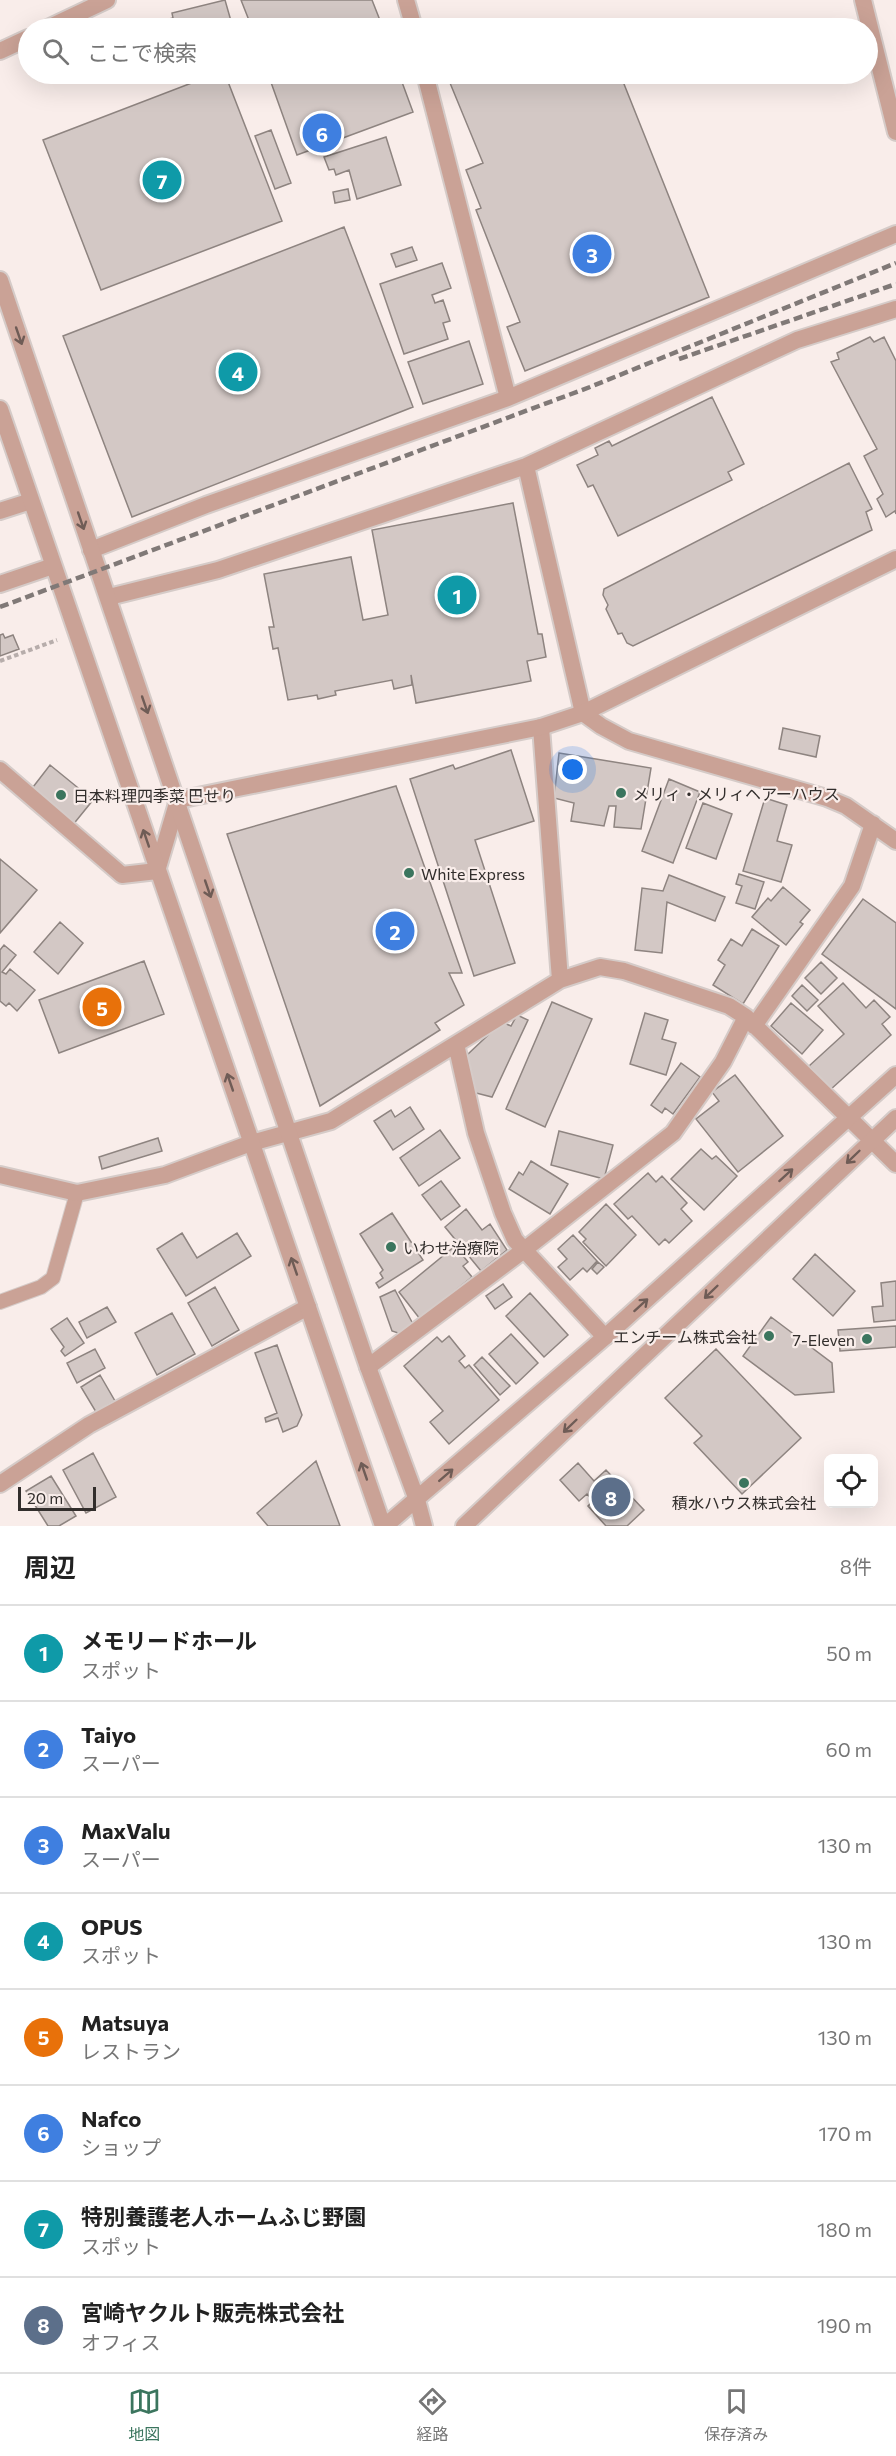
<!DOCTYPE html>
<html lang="ja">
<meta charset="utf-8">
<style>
body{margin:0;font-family:Commissioner,"Noto Sans JP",sans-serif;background:#f2f2f2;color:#222}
.controls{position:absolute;right:18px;bottom:18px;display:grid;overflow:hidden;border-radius:9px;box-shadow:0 6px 24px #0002}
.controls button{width:54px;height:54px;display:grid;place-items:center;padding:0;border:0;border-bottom:2px solid #e0e0e0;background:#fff;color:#222;font:30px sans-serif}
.scale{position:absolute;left:18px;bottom:15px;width:78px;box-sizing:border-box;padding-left:6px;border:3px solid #322e2c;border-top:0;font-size:16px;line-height:21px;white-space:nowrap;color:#322e2c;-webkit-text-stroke:4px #f9edea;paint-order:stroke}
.you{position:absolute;left:573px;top:770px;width:21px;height:21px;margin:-15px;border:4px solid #fff;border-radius:50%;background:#1a73e8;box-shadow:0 0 0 9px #1a73e833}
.badge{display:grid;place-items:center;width:39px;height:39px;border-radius:50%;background:#3b755e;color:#fff;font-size:20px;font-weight:700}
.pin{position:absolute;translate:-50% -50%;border:3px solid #fff;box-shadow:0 2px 6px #0006}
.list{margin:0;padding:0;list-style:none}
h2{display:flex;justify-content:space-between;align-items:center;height:78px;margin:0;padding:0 24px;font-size:26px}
h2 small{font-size:20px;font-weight:400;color:#767676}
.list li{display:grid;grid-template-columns:39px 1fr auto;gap:18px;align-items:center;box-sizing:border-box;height:96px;padding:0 24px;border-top:2px solid #e0e0e0}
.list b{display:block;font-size:22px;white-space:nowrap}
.list p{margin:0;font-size:20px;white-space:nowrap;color:#767676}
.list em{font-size:20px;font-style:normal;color:#767676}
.icon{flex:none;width:33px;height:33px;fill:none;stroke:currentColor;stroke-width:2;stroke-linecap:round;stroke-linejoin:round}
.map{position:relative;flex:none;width:896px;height:1526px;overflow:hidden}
.search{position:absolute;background:#fff;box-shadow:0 6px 24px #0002;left:18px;right:18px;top:18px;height:66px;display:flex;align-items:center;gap:15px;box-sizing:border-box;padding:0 21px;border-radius:33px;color:#767676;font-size:22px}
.sheet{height:846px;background:#fff}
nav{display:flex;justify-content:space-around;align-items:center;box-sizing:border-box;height:84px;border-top:2px solid #e0e0e0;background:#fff;font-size:16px;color:#767676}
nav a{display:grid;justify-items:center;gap:3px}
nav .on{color:#3b755e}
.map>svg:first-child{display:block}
.building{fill:#d3c8c5;stroke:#8e8480;stroke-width:1.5}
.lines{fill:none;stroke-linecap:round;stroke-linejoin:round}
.service-casing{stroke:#d5cbc8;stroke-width:16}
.minor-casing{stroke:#d5cbc8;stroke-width:20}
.tertiary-casing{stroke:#d5cbc8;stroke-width:20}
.path{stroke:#b7adab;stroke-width:4;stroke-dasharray:4.5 3;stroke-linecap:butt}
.service{stroke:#caa296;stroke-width:14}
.minor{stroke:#caa296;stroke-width:16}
.tertiary{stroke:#caa296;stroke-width:16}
.rail{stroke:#807977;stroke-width:4.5;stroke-dasharray:9 4.5;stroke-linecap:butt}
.oneway{stroke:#6f5c56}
.poi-dot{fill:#3b755e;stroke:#f9edea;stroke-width:2}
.labels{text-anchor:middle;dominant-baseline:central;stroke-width:4.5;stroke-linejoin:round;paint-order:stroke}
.poi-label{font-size:16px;fill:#322e2c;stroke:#f9edea;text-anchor:start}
</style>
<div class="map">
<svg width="896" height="1526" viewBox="0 0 896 1526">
<rect width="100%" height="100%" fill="#f9edea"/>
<path class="building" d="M 225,0 L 233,28 L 135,28 L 173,18 L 172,13 Z
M 241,0 L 372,0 L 383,28 L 252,28 Z
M 146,74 L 176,74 L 148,82 Z
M 215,74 L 225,74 L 282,221 L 101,290 L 43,140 Z
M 268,74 L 399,74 L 413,112 L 297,155 Z
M 474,74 L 620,74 L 709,297 L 525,371 L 507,327 L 520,322 L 476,210 L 481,208 L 466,170 L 483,163 L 450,83 Z
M 271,130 L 291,183 L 275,189 L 255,136 Z
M 386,137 L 401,185 L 357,199 L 349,170 L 336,175 L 334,169 L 329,170 L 324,157 Z
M 348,189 L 350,200 L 335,203 L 333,192 Z
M 344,227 L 413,407 L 132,517 L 63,336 Z
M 412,247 L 417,260 L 396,267 L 391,254 Z
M 442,263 L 451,288 L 432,295 L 435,303 L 443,300 L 450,321 L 443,323 L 448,339 L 404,354 L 380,284 Z
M 870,337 L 874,342 L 884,337 L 896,361 L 896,514 L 895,511 L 886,517 L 877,499 L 883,494 L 864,456 L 877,449 L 831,362 L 839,359 L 837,353 Z
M 469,341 L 483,384 L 423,404 L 408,362 Z
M 712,397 L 744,464 L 728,472 L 732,480 L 618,536 L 593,485 L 588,487 L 577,465 L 598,455 L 595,448 L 609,441 L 612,446 Z
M 849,463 L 872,509 L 866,512 L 872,530 L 633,646 L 627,643 L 622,633 L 618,634 L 606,609 L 608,605 L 603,595 L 604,589 Z
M 513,503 L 538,634 L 542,634 L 546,657 L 527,661 L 531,681 L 416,703 L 411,675 L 412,685 L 394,689 L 392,680 L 335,691 L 336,695 L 318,699 L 317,695 L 288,700 L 278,648 L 273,649 L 269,627 L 274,627 L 264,574 L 351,557 L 363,620 L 388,615 L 372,530 Z
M 3,634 L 5,638 L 13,635 L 19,649 L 0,656 L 0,635 Z
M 783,728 L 820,736 L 816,757 L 779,749 Z
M 511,750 L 534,821 L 475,840 L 515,963 L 474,976 L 410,779 L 453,765 L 455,769 Z
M 559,753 L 651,768 L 641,829 L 614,827 L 616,806 L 609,806 L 604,826 L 571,821 L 574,803 L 554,798 Z
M 50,765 L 93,800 L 72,826 L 30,791 Z
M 669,779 L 700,792 L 673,863 L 642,851 Z
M 396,786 L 462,973 L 449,973 L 464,1005 L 435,1023 L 440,1030 L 320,1106 L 227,834 Z
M 765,798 L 787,805 L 777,841 L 792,845 L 781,882 L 743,871 Z
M 703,803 L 732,814 L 716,859 L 686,848 Z
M 0,859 L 37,890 L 0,933 Z
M 739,874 L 764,882 L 755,909 L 736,903 L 742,886 L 736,884 Z
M 669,875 L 725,897 L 715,921 L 667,902 L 662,953 L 635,950 L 642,888 L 663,891 Z
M 783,887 L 810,910 L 800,922 L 803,924 L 786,945 L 752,917 L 768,898 L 771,901 Z
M 863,899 L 896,923 L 896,1009 L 822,954 Z
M 60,922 L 83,943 L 58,974 L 34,952 Z
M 752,929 L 779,946 L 743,1004 L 713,985 L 725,965 L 718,960 L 731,939 L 742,946 Z
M 4,945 L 16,955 L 2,972 L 6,974 L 10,969 L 35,990 L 17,1011 L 9,1003 L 6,1006 L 0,1001 L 0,950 Z
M 144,961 L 164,1014 L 59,1053 L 39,1000 Z
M 821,962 L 837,978 L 821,994 L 805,978 Z
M 843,983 L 866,1008 L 874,1000 L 890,1017 L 882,1024 L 891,1035 L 830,1090 L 809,1066 L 844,1034 L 818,1006 Z
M 802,985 L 818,1000 L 807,1011 L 792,996 Z
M 552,1002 L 592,1019 L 545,1127 L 506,1109 Z
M 791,1003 L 823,1030 L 802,1054 L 771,1026 Z
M 645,1013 L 668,1020 L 662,1039 L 676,1043 L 666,1075 L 630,1064 Z
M 517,1015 L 528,1020 L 492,1097 L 472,1092 L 467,1055 L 502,1022 L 511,1026 Z
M 681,1063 L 700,1077 L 673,1114 L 665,1108 L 662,1113 L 651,1105 Z
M 735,1075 L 783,1136 L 738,1172 L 696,1119 L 719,1101 L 712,1092 Z
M 410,1107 L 424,1129 L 393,1150 L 374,1121 L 391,1110 L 395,1117 Z
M 440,1130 L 460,1158 L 419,1186 L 400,1158 Z
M 559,1131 L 613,1145 L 604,1179 L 551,1165 Z
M 158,1138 L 162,1151 L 102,1169 L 99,1157 Z
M 701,1149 L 712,1159 L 716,1156 L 737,1176 L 704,1210 L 671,1179 Z
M 531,1161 L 568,1184 L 550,1214 L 509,1189 L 519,1172 L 523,1175 Z
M 648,1173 L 656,1182 L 662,1176 L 687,1203 L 681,1209 L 692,1221 L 669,1243 L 665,1239 L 659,1245 L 632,1216 L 628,1219 L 614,1204 Z
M 441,1181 L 460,1206 L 441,1220 L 422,1195 Z
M 606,1204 L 636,1235 L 606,1266 L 583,1242 L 586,1239 L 579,1232 Z
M 466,1209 L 482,1230 L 490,1224 L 507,1250 L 481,1271 L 445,1227 Z
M 392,1213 L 423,1260 L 379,1288 L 376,1283 L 383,1278 L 380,1273 L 383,1270 L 360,1234 Z
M 182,1233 L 197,1258 L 237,1233 L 251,1256 L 186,1296 L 157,1249 Z
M 573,1235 L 597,1261 L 587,1272 L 583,1268 L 570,1280 L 558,1267 L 567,1259 L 558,1249 Z
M 455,1246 L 468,1262 L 463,1266 L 472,1277 L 420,1319 L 399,1292 Z
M 815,1254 L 855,1291 L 833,1316 L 793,1279 Z
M 598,1262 L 604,1267 L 597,1274 L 592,1269 Z
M 896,1281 L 896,1320 L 874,1322 L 872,1307 L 883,1306 L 881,1283 Z
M 503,1284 L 512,1297 L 495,1309 L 486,1296 Z
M 215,1287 L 239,1330 L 212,1346 L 188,1303 Z
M 395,1290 L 413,1324 L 401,1334 L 392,1331 L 380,1297 Z
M 530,1293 L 568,1335 L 544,1357 L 506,1316 Z
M 107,1307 L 116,1322 L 87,1338 L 79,1322 Z
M 172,1313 L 195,1354 L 157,1375 L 135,1333 Z
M 771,1317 L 832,1363 L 834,1392 L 795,1395 L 743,1356 Z
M 67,1318 L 84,1343 L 65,1356 L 61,1351 L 64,1347 L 51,1329 Z
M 896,1326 L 896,1347 L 840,1351 L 838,1330 Z
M 511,1334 L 538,1363 L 516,1384 L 489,1354 Z
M 449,1336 L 465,1356 L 459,1361 L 465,1368 L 469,1365 L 499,1400 L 449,1444 L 430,1422 L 443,1411 L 404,1366 L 437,1337 L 442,1342 Z
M 277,1345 L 302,1415 L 297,1426 L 283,1432 L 278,1418 L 266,1422 L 265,1418 L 277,1413 L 255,1353 Z
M 95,1349 L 105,1368 L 77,1383 L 67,1363 Z
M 716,1349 L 801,1438 L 742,1494 L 694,1443 L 702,1436 L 665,1398 Z
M 482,1357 L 510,1386 L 500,1395 L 474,1365 Z
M 100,1375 L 115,1401 L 96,1412 L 81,1387 Z
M 93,1453 L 116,1497 L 86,1513 L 63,1470 Z
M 316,1461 L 340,1526 L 268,1526 L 257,1513 Z
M 578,1463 L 594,1481 L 606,1470 L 644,1510 L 627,1526 L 606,1526 L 588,1506 L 593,1501 L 587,1494 L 579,1501 L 560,1480 Z
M 51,1476 L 76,1516 L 59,1526 L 48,1526 L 26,1491 Z"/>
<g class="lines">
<defs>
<path id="service" d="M 0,1302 L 41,1287 L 53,1278 L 77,1193"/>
<path id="minor" d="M 406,0 L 414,28
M 425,74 L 508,398
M 526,466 L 583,713 L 601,726 L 629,741 L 827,798 L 846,806 L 896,841
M 0,511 L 31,501
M 91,550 L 206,505 L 508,398 L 896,234
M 0,584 L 53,566
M 109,597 L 218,570 L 526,466 L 797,340 L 896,309
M 541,727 L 560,980
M 0,770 L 122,875 L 157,871 L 178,800
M 754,1026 L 852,886 L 873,824
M 456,1044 L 476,1133 L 503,1213 L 515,1240 L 605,1337
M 251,1143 L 331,1121 L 560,980 L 600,967 L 624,971 L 729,1006 L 746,1017 L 896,1164
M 368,1367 L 524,1250 L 673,1133 L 723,1062 L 746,1017
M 0,1484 L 89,1425 L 308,1307"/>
<path id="tertiary" d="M 863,0 L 896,132
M 48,28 L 107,0
M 0,51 L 28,38
M 0,280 L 368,1367 L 417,1500 L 424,1526
M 0,409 L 383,1526
M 178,800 L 541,727 L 583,713 L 896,559
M 0,1175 L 77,1193 L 165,1175 L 251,1143
M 385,1526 L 605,1337 L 896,1075
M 464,1526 L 896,1118"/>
</defs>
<use href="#service" class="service-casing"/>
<use href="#minor" class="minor-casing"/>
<use href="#tertiary" class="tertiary-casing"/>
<path class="path" d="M 0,661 L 57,640"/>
<use href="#service" class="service"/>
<use href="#minor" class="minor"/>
<use href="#tertiary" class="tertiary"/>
<path class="rail" d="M 679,359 L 896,284
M 0,607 L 590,387 L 896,263"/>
</g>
<defs><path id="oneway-shaft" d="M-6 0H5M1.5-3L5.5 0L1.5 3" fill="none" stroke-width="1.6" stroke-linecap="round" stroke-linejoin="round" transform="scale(1.5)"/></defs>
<g class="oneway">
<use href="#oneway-shaft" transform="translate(19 336) rotate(71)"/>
<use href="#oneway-shaft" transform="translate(81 521) rotate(71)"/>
<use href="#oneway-shaft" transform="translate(145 705) rotate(71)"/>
<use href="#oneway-shaft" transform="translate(146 838) rotate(-109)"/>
<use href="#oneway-shaft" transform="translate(208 889) rotate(71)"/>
<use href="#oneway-shaft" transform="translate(230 1082) rotate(-109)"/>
<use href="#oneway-shaft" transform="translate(853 1157) rotate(136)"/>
<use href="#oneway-shaft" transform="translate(786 1175) rotate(-42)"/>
<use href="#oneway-shaft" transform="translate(294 1266) rotate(-109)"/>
<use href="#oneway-shaft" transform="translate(711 1292) rotate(136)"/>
<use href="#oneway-shaft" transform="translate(641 1305) rotate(-42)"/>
<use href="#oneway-shaft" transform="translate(570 1426) rotate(136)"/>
<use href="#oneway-shaft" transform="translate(364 1471) rotate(-109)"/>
<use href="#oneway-shaft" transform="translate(446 1475) rotate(-41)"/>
</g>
<g class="poi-dot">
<circle cx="621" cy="793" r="6"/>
<circle cx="61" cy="795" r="6"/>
<circle cx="409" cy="873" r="6"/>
<circle cx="391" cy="1247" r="6"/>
<circle cx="769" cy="1336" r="6"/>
<circle cx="867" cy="1339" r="6"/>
<circle cx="744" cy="1483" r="6"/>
</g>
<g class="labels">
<g class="poi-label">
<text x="633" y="793">メリィ・メリィヘアーハウス</text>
<text x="73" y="795">日本料理四季菜 巴せり</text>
<text x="421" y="873">White Express</text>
<text x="403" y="1247">いわせ治療院</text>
<text x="757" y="1336" text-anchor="end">エンチーム株式会社</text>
<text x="855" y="1339" text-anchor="end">7-Eleven</text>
<text x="744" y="1502" text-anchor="middle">積水ハウス株式会社</text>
</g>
</g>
</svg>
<div class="controls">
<button><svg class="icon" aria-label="locate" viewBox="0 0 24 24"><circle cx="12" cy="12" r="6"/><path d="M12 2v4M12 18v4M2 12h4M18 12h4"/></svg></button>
</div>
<div class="scale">20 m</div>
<div class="you"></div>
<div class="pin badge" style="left:457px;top:595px;background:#0f9aa8">1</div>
<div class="pin badge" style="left:395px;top:931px;background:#3f7fe0">2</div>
<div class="pin badge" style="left:592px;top:254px;background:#3f7fe0">3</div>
<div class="pin badge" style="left:238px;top:372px;background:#0f9aa8">4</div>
<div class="pin badge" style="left:102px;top:1007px;background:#e8710a">5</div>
<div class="pin badge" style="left:322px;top:133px;background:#3f7fe0">6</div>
<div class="pin badge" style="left:162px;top:180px;background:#0f9aa8">7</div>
<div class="pin badge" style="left:611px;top:1497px;background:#5c6f8a">8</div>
<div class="search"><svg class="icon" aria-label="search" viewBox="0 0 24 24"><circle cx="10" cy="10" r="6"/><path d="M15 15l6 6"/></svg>ここで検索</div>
</div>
<section class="sheet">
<h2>周辺<small>8件</small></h2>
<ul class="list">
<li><span class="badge" style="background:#0f9aa8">1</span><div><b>メモリードホール</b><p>スポット</p></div><em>50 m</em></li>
<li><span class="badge" style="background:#3f7fe0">2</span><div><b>Taiyo</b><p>スーパー</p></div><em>60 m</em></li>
<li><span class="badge" style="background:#3f7fe0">3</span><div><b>MaxValu</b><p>スーパー</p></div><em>130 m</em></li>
<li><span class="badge" style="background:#0f9aa8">4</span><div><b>OPUS</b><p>スポット</p></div><em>130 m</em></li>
<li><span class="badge" style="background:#e8710a">5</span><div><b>Matsuya</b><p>レストラン</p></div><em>130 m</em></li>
<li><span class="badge" style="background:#3f7fe0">6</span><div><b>Nafco</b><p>ショップ</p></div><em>170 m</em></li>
<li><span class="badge" style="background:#0f9aa8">7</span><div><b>特別養護老人ホームふじ野園</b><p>スポット</p></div><em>180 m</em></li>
<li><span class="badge" style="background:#5c6f8a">8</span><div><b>宮崎ヤクルト販売株式会社</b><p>オフィス</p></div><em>190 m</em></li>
</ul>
</section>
<nav>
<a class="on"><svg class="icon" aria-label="map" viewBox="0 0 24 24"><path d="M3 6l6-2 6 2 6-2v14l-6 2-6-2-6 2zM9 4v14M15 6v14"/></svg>地図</a>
<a><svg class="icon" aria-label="directions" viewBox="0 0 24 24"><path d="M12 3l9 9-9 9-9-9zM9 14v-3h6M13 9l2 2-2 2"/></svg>経路</a>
<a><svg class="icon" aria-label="saved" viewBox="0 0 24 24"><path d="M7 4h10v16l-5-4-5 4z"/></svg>保存済み</a>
</nav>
